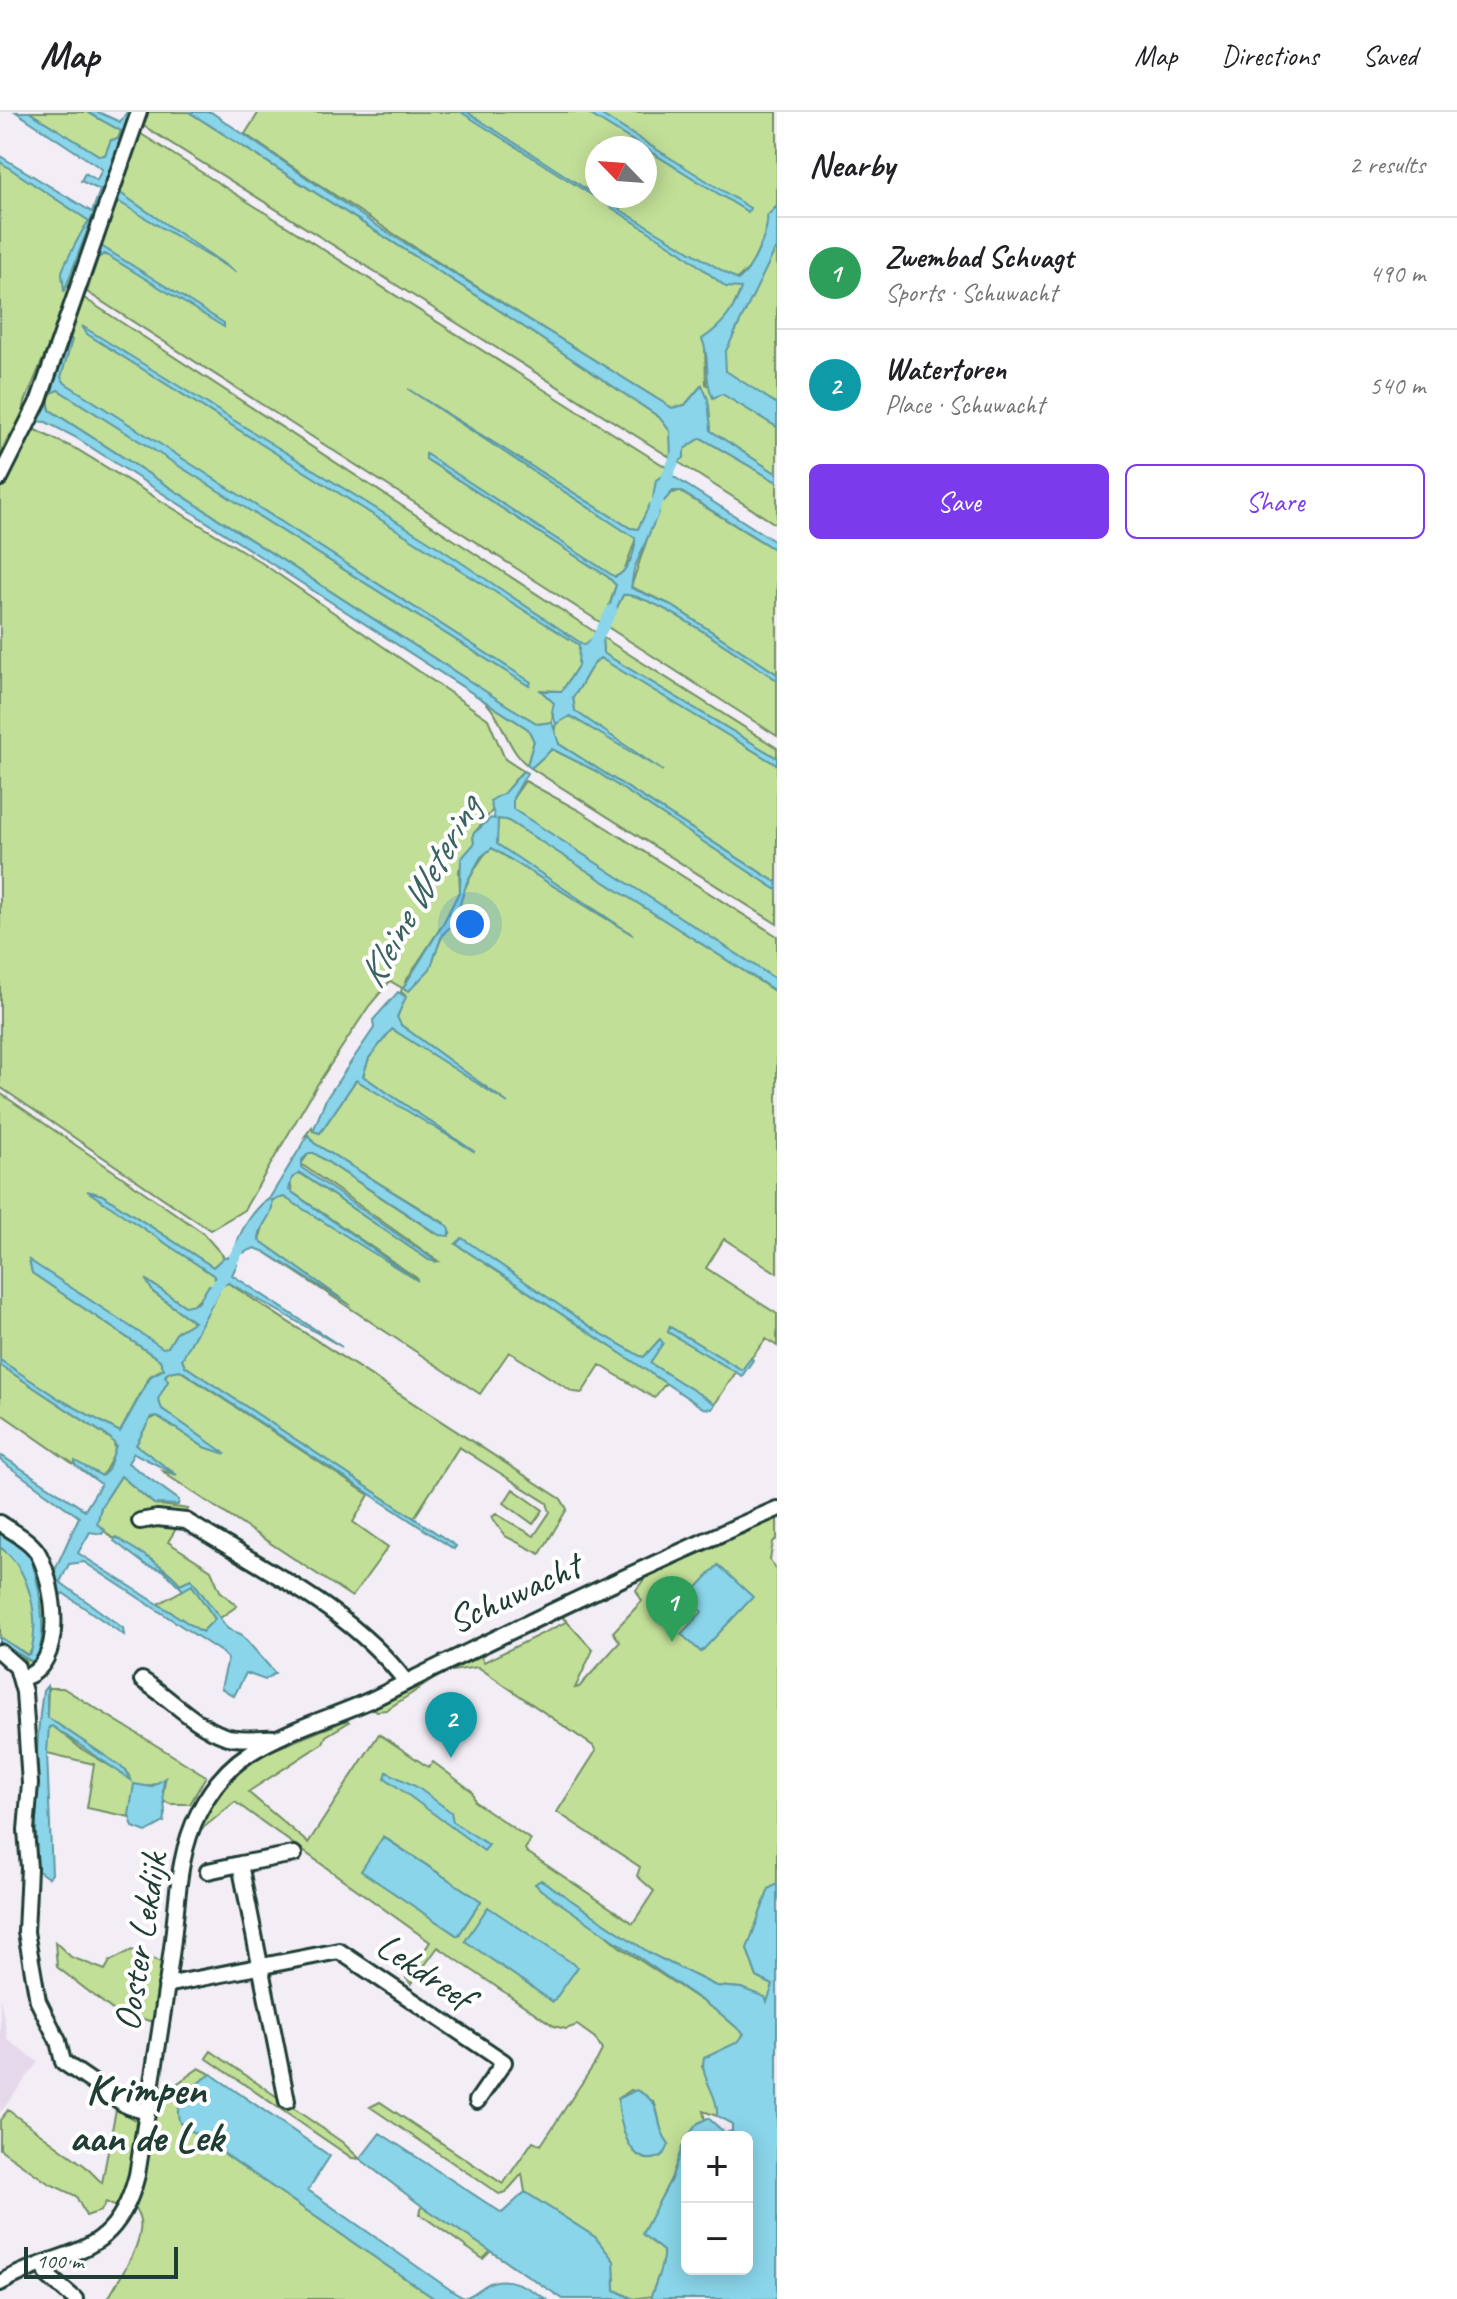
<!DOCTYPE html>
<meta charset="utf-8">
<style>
body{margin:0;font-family:Caveat,sans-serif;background:#f6f6f6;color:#202124}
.controls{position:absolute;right:24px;bottom:24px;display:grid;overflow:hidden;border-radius:12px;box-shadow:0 4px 20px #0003}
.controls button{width:72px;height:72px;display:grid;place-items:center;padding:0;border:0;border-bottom:2px solid #e0e0e0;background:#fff;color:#202124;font:40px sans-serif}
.compass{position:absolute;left:585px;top:24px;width:72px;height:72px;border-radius:50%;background:#fff;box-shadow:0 4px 20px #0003;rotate:295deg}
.scale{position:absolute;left:24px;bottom:20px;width:154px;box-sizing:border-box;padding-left:8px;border:4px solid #1f3d34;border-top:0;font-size:22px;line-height:28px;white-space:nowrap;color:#1f3d34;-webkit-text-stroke:6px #fff;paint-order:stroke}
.you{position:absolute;left:470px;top:812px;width:28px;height:28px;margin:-20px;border:6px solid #fff;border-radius:50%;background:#1a73e8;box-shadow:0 0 0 12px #1a73e833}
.badge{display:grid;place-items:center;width:52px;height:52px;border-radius:50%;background:#7c3aed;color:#fff;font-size:26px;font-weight:700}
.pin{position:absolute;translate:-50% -66px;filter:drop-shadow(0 2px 4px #0008)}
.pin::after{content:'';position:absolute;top:42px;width:28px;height:24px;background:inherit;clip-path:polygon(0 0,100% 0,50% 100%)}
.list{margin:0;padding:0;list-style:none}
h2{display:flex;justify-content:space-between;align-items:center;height:104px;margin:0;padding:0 32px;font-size:34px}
h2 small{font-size:26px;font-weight:400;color:#757577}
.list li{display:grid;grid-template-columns:52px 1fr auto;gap:24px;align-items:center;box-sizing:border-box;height:112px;padding:0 32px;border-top:2px solid #e0e0e0}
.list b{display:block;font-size:30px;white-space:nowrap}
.list p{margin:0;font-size:26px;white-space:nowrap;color:#757577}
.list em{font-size:26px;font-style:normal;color:#757577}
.actions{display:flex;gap:16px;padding:24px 32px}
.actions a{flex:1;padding:18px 0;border:2px solid #7c3aed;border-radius:12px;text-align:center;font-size:28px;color:#7c3aed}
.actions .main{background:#7c3aed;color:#fff}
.map{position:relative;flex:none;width:777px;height:2187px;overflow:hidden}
header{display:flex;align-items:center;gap:48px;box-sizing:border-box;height:112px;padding:0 40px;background:#fff;border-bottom:2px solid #e0e0e0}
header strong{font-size:38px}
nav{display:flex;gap:44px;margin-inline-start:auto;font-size:28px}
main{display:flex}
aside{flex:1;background:#fff}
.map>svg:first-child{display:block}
.built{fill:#e5d8eb}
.green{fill:#c2df97;stroke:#708e66;stroke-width:2;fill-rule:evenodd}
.water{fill:#8ad5ea;stroke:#5f98a1;stroke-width:2;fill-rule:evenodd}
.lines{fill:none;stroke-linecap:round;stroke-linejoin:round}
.canal{stroke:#8ad5ea;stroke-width:11}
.minor-casing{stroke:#1f3d34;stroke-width:20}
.minor{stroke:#fff;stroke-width:14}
.labels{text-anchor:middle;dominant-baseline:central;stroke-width:8;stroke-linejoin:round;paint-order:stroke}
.street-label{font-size:38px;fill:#1f3d34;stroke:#fff}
.water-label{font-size:40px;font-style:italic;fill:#3a6362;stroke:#fff}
.quarter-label{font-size:42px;font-weight:bold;fill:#1f3d34;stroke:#fff}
</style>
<header>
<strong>Map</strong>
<nav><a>Map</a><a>Directions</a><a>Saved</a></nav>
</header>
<main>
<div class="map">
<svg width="777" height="2187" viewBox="0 0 777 2187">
<rect width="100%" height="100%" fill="#f3edf6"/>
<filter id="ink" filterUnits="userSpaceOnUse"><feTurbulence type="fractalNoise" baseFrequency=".0125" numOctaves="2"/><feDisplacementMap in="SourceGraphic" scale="16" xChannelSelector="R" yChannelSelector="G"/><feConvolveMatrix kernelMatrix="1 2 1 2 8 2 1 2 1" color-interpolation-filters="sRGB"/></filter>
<g filter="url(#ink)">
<path class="built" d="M 0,1886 L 8,1928 L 38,1950 L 0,2001 Z"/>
<path class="green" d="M 29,0 L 87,0 L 121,19 L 118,27 L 111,28 L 105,43 L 100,44 Z
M 143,0 L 189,0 L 479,185 L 659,305 L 670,319 L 673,347 L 139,11 Z
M 259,0 L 777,0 L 777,94 L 768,104 L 769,116 L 750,156 L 728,174 L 742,175 L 731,200 L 705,233 L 706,272 L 777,315 L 777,362 L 711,319 L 709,294 L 701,274 L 685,293 L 672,296 C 528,207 384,119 245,22 ZM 597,36 L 645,36 L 645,84 L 597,84 Z
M 138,20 L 669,357 L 655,375 L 654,387 L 679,379 L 777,439 L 777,562 L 669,492 L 631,475 L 658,394 L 648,397 L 638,417 L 630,416 L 442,299 L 636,426 L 624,460 L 615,465 L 426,343 L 426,347 L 608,465 L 616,473 L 607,500 L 612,505 L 623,483 C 651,479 749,550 777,568 L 777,624 L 87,180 Z
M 0,46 L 93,107 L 61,204 L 25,290 L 21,310 L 8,326 L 0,344 Z
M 777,123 L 777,301 L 717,262 L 722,243 Z
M 84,186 L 598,522 L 581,537 L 578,554 L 562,579 L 541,578 L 554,591 L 552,610 L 538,612 L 508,594 L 50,298 C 42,269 73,215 84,186 Z
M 31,316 L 78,338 L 259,449 L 488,607 L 505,647 L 523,659 C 503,679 492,703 473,722 L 474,732 L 459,758 L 460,779 L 443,812 L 405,870 L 415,872 C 420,866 428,859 431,853 C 438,833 477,741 492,736 L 633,823 L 496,732 L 498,707 L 507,708 L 665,806 L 777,881 L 777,1161 L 724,1127 L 706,1156 L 777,1202 L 777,1234 L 766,1227 L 742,1258 L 670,1215 L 668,1220 L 736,1260 L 715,1292 L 650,1251 L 660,1227 L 644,1245 L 640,1244 L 595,1218 L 462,1127 L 456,1132 L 666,1271 L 654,1286 L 600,1253 L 582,1281 L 573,1280 L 509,1240 L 480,1282 L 265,1140 L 350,1193 L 259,1128 L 271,1088 L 284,1085 L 418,1167 L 292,1080 L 290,1070 L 295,1061 L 300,1061 L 429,1148 L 438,1149 L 301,1052 L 309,1041 L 314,1041 L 435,1121 L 450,1121 L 444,1111 L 314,1031 L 308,1023 L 305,1024 L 312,1015 L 313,1019 L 320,1021 L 356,968 L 449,1023 L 363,964 L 369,946 L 392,917 L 490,979 L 401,913 L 397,906 L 405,883 L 401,880 L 402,876 L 390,869 L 369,894 L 317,973 L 244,1098 L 210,1118 L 0,975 L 0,374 Z
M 701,326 L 777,370 L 777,413 L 678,350 L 684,345 L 684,337 Z
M 602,525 L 777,636 L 777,646 L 603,541 Z
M 600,545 L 777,653 L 777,771 L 559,632 L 554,620 L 556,611 L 570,604 L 640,644 L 575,599 L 573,585 C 584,572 587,557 600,545 Z
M 481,586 L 528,617 L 534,629 L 527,653 C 505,635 504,605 481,586 Z
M 552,637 L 594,658 L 777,778 L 777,812 L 531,656 Z
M 525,669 L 580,699 L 777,824 L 777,868 L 512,697 L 513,686 Z
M 0,981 L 202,1120 L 224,1145 L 213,1155 L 102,1083 L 90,1080 L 213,1163 L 216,1170 L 192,1194 L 185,1194 L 148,1169 L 153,1180 L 194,1210 L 177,1220 L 168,1236 L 162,1236 L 30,1149 L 32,1161 L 160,1248 L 164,1256 L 150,1264 L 120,1320 L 59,1287 L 0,1248 Z
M 228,1171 L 561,1387 L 567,1397 L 540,1442 L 505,1424 L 492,1405 L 496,1402 L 534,1424 L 550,1400 L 547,1391 L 459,1335 L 414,1406 L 185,1254 L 182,1247 L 218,1180 L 217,1175 Z
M 0,1253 L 114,1329 L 115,1341 L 102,1364 L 75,1350 L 75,1353 L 0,1301 Z
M 179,1258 L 369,1383 L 353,1410 L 388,1435 L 352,1485 L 167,1363 L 163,1359 L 174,1362 L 136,1333 L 149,1308 L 157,1304 L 204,1335 L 222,1340 L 162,1297 L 157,1287 L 168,1269 L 165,1264 L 169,1260 Z
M 121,1364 L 154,1392 L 188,1397 L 168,1430 L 211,1458 L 220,1479 L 237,1494 L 220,1506 L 191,1467 L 180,1472 C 163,1452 138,1441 116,1426 L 112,1426 L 97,1412 L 101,1395 Z
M 513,1377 L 543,1398 L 533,1412 L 504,1391 Z
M 777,1406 L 777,1427 L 773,1430 L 770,1448 L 777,1459 L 777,1772 L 769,1777 L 747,1837 L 757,1865 L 773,1873 L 769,1889 L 741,1876 L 716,1874 L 651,1842 L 541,1768 L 620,1835 L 721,1902 L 744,1922 L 738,1930 L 702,1954 L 718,1990 L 717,2004 L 703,1999 L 705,2008 L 685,2027 L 671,2067 L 643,2121 L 663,2139 C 666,2154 654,2169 652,2184 L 633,2187 L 615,2178 L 614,2149 L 595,2125 L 525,2080 L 522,2062 L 506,2080 L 499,2082 L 370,1995 L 380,1990 L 503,2072 L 533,2029 L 541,2033 L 597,1948 L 602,1938 L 595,1926 L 577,1913 L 566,1917 L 554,1914 L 438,1835 L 411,1872 L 406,1866 L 430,1830 L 235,1690 L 193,1724 L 208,1690 L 248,1648 L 347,1608 L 349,1610 L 326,1624 L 323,1631 L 248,1680 L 308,1731 L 379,1622 L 428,1655 L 433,1650 L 472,1679 L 475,1690 L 531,1728 L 525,1737 L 527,1740 L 633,1811 L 654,1779 L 637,1764 L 640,1755 L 557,1700 L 596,1639 L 593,1634 L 478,1555 L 445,1560 L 386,1598 L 377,1599 L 373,1596 L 376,1591 L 385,1591 L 410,1573 L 479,1541 L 484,1550 L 566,1510 L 560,1502 L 593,1538 L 575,1576 L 579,1575 L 620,1530 L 613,1520 L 642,1489 L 636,1478 L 652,1457 ZM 384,1725 L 481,1789 L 458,1824 L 407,1789 ZM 631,1978 L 654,1990 C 661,2006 657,2017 669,2032 L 624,2021 L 618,1987 Z
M 0,1435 C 9,1442 17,1448 22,1458 C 32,1476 43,1527 28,1543 L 0,1525 Z
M 39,1467 C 45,1499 57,1529 32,1556 L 25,1555 L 0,1535 L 0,1531 L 28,1549 L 39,1538 Z
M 192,1473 L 215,1507 L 202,1520 L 158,1492 Z
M 48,1576 L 63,1576 L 206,1664 L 190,1692 L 170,1692 L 162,1688 L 165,1668 L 144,1676 L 135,1673 L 130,1705 L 87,1696 L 94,1652 L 47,1641 L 46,1621 L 52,1613 L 80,1636 L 130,1666 L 126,1658 L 47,1605 Z
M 55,1830 L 71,1845 L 105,1858 L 110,1849 L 132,1838 L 163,1851 L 154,1910 L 114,1899 L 57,1855 Z
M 211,1939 L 342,2030 L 360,2047 L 352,2046 L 206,1946 Z
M 199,1956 L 211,1962 C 188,1977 181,1984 180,2011 L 435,2187 L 108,2187 C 119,2165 155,2118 134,2096 L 154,1976 L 168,1978 Z
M 116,1997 L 136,2009 L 130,2075 L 120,2097 L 106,2090 L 101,2099 L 86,2104 L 76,2084 L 48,2071 L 0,2037 L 0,2008 L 8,1998 L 85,2054 L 102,2071 Z
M 422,2094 L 491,2139 L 483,2147 L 420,2102 Z"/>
<path class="water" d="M 16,0 L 29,0 L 100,44 L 105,43 L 111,28 L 118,27 L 121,19 L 87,0 L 98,0 L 120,10 L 127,0 L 132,0 L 64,180 C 64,174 62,166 62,160 C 63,155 84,114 89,109 L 0,50 L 0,44 L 92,100 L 100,78 L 81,69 L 85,61 L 97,68 L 102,57 Z
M 189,0 L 211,0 L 374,112 L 672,296 L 685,293 L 702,273 L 708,287 L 711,319 L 777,362 L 777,370 L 701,326 L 684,337 L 684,346 L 678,350 L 671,348 L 670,319 L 659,305 L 479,185 Z
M 461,0 L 467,0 L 597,84 L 738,168 C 752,158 769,120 767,104 L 777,94 L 777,134 L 725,241 L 726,259 L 777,292 L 777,315 L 722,282 L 713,286 C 703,266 711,246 702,227 C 722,214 735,198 741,176 L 726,175 L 681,140 Z
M 586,0 L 597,0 L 750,96 L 748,100 Z
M 127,50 L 119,80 L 237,161 L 119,90 L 112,97 Z
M 98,132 L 224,211 L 224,215 L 105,142 L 98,146 L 82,191 L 80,188 Z
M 82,214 L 438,435 L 584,533 L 598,522 L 602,525 L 603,541 L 777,646 L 777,653 L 600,546 C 587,556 584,572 573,585 L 575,599 L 663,659 L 570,604 L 556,612 L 552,600 L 554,591 L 541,579 L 562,579 L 578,554 L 579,533 L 87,222 Z
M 69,225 L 72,228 L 61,265 L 65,271 L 531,570 L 529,574 L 58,278 L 52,281 L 49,279 Z
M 408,277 L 630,416 L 638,417 L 650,392 L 657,393 L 659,399 L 634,457 L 631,476 L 669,492 L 777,562 L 777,568 C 750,551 650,479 623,483 L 610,510 L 605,509 L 616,473 L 608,465 L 426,347 L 426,342 L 615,465 C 628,460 636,439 635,426 Z
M 47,287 L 50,298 L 508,594 L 538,612 L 552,610 L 559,632 L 777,771 L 777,778 L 594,658 L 552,637 L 531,656 L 527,653 L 534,629 L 528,617 L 75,325 L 46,310 L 34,309 Z
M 668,361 L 777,431 L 777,439 L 680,379 L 673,379 L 664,389 L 653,386 L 656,368 Z
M 523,659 L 527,661 L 513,686 L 513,697 L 777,868 L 777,880 L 507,708 L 498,707 L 497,732 L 633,823 L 492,736 L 481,745 L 467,770 L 454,811 L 442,823 L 430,857 L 409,879 L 403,876 L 443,812 L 460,778 L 461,747 L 474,732 L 473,722 L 491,706 L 495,707 L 490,689 L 504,681 Z
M 398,880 L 406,885 L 397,905 L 401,913 L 508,991 L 392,917 L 369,946 L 363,964 L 475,1040 L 356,968 L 320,1021 L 313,1019 L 326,987 L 374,916 L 373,908 Z
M 308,1023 L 314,1031 L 449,1115 L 449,1124 L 439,1123 L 314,1041 L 309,1041 L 302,1048 L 302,1056 L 309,1061 L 437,1150 L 429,1148 L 300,1061 L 292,1066 L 289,1078 L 418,1169 L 284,1085 L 272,1088 C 275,1104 258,1113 259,1128 L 350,1193 L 265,1140 L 255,1136 L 243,1141 L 236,1138 C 236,1123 256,1094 269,1087 Z
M 87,1079 L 102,1083 L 213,1155 L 224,1145 L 232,1145 L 237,1152 L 232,1163 L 342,1235 L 229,1171 L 219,1172 L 213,1163 Z
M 462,1126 L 595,1218 L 640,1244 L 644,1245 L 660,1227 L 663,1231 L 650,1251 L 715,1292 L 712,1297 L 703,1296 L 456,1132 Z
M 29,1148 L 163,1236 L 168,1235 L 177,1220 L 194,1210 L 153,1180 L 146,1168 L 185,1194 L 198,1191 L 209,1173 L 217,1175 L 219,1180 L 182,1247 L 185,1254 L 456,1434 L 454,1437 L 180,1258 L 168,1260 L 165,1264 L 168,1269 L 158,1287 L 162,1297 L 226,1342 L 204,1335 L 157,1304 L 151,1305 L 136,1333 L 177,1363 L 134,1341 L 128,1351 L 179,1388 L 178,1393 L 154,1392 L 121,1364 L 101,1395 L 97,1412 L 105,1418 L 102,1422 L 90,1420 L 78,1441 L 202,1520 L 215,1507 L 192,1473 L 183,1478 L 163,1458 L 146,1453 L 114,1429 L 116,1425 C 138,1441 164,1452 180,1472 L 191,1467 L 228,1517 L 241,1522 L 275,1561 L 265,1568 L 246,1561 L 234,1584 L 221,1576 L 228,1547 L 221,1540 L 84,1450 L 69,1452 L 60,1470 L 123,1516 L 124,1523 L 63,1481 L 56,1488 L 54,1460 L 79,1405 L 0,1348 L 2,1344 L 85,1398 L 101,1372 L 75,1353 L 75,1349 L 102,1364 L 108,1358 L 116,1334 L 110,1326 L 0,1253 L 0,1248 L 59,1287 L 120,1320 L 151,1264 L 164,1257 L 160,1248 L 32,1161 Z
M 670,1215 L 742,1258 L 751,1246 L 753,1248 L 742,1264 L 668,1220 Z
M 0,1419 C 9,1425 20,1430 26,1438 C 39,1456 51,1535 33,1550 L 0,1531 L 0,1525 L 27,1543 L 31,1541 C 40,1505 30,1457 0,1435 Z
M 718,1453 L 753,1485 L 701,1540 L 681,1522 L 702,1500 L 687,1486 Z
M 47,1574 L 47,1605 L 126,1658 L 131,1668 L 52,1614 L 49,1615 L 47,1641 L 52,1762 L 48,1766 L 37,1758 C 35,1699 34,1637 43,1579 Z
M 387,1660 L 417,1675 L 451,1700 L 453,1710 L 489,1733 L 484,1739 L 385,1666 Z
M 165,1666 C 159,1683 168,1694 164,1710 L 146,1720 L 133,1715 L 129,1703 L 134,1672 L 151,1675 Z
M 383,1725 L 481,1789 L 458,1824 L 361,1759 Z
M 541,1768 L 651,1842 L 716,1874 L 741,1876 L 765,1885 L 767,1890 L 773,1873 L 757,1865 L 747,1837 L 769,1777 L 777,1772 L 777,2187 L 650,2187 C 654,2175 665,2150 663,2139 L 642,2122 L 671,2067 L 685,2027 L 698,2011 L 708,2006 L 725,2021 L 732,2019 L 732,2012 L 717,2004 C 719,1982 699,1966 704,1946 L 738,1930 L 744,1922 L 721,1902 L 541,1778 L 535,1772 ZM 747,2025 L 747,2157 L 687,2157 L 687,2025 Z
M 488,1795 L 578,1855 L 553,1890 L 465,1829 Z
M 211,1962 L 330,2044 L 308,2078 L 455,2181 L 464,2186 C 474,2183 478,2178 486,2173 C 507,2161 529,2176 546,2187 L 435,2187 L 180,2011 C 171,1987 193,1974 211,1962 Z
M 636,1978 C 667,1992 651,2009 669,2032 C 667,2039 664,2044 657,2046 C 627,2055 619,2006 618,1987 Z
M 380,2021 L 502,2101 L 525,2080 L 595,2125 L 614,2149 L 615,2178 L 633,2187 L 563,2187 L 422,2094 L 360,2047 Z"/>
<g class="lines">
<path class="canal" d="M 651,405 L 679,336
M 592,536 L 612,498
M 209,1187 L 246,1126"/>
<defs>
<path id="minor" d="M 0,366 L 39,288 L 139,0
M 140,1409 L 157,1406 L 186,1409 C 261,1456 352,1498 406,1570
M 0,1411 C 13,1420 32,1429 39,1443 C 55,1475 67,1554 22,1566
M 0,1540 L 17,1555 L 24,1580 L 30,1672 L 26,1718 L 29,1756 L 26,1820 L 38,1889 L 58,1929 L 63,1950 L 127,1994 L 147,2000
M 142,1568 C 169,1585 195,1614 225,1624 C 239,1629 260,1625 275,1626
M 208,1759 L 240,1752
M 166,1873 L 339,1839 L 504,1950 L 477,1989
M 287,1989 L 240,1752 L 294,1742
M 44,2152 L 48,2164 L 75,2187
M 0,2171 C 65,2134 115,2150 137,2063 C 149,1988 162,1912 172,1836 C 178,1789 177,1743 199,1700 C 211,1676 227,1656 250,1641 C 289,1616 335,1605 377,1585 C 509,1519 641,1456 777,1397"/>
</defs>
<use href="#minor" class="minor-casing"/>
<use href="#minor" class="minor"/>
</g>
</g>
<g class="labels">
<g class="street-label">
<text transform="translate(514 1481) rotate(-25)">Schuwacht</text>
<text transform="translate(140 1830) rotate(-81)">Ooster Lekdijk</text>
<text transform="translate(425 1859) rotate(34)">Lekdreef</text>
</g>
<g class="water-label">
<text transform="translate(419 780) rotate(-61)">Kleine Wetering</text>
</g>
<g class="quarter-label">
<text x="146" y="1977">Krimpen<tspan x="146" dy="48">aan de Lek</tspan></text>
</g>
</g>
</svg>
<div class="controls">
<button>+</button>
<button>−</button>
</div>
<svg class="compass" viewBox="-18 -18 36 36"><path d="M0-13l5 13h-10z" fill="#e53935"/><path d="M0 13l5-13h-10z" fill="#757577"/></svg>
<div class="scale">100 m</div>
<div class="you"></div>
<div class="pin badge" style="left:672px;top:1530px;background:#2e9e5b">1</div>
<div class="pin badge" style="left:451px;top:1646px;background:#0f9aa8">2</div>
</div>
<aside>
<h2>Nearby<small>2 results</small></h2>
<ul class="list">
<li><span class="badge" style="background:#2e9e5b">1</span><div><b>Zwembad Schuagt</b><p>Sports · Schuwacht</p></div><em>490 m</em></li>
<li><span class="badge" style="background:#0f9aa8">2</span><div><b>Watertoren</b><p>Place · Schuwacht</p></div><em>540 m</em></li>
</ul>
<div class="actions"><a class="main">Save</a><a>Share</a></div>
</aside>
</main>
